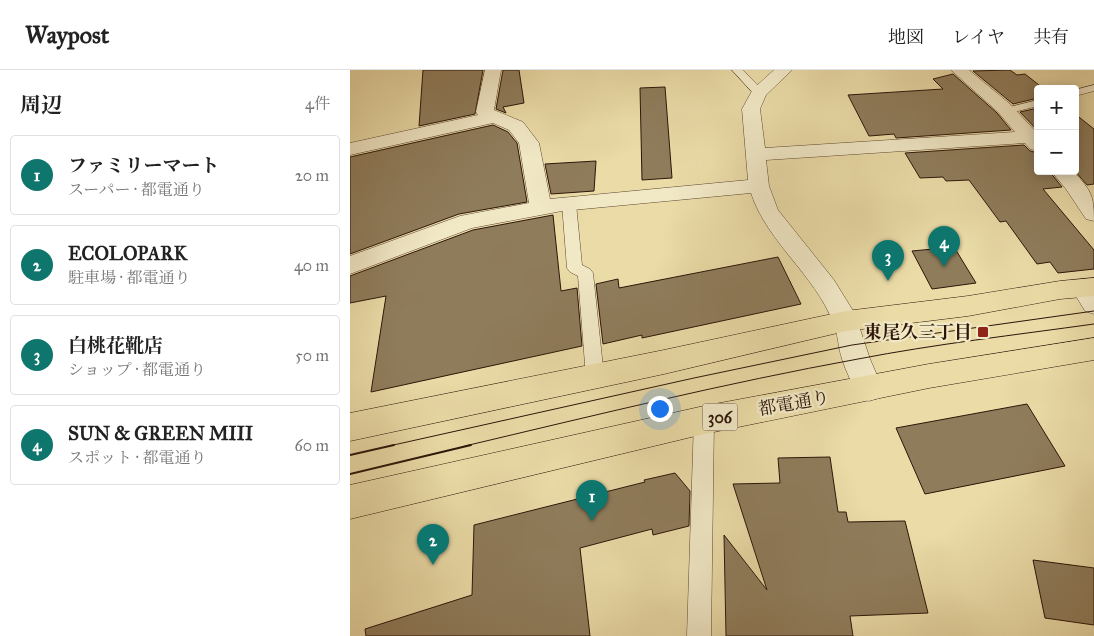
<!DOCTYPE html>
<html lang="ja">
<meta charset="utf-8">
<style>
body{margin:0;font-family:"IM FELL Great Primer","Noto Serif JP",serif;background:#f2f2f2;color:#222}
.controls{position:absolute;right:15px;top:15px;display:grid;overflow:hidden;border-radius:5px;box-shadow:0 2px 12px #0003}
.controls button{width:45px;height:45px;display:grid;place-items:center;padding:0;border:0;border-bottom:1px solid #e0e0e0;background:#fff;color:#222;font:25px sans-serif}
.you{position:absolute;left:309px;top:338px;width:18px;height:18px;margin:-12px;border:4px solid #fff;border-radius:50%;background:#1a73e8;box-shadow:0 0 0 8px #1a73e833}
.badge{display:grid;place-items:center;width:32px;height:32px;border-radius:50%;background:#0f766e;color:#fff;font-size:16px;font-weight:700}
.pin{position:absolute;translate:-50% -41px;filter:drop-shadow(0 1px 2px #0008)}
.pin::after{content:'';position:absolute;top:26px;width:18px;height:15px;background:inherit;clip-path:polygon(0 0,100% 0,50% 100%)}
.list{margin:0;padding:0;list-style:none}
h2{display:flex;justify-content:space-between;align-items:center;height:65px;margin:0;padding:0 20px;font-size:21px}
h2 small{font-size:16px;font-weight:400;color:#767676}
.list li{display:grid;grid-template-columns:32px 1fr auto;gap:15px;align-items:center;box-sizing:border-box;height:80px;margin:0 10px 10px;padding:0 10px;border:1px solid #e0e0e0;border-radius:5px}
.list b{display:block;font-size:19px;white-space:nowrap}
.list p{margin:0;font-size:16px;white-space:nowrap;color:#767676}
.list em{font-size:16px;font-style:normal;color:#767676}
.map{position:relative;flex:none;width:744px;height:566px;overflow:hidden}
header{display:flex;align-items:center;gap:30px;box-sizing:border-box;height:70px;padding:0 25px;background:#fff;border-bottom:1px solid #e0e0e0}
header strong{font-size:24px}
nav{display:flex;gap:28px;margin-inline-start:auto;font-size:18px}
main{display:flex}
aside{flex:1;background:#fff}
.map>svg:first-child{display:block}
.building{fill:#8f7c5b;stroke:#2c1509}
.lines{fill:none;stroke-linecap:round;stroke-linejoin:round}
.service-casing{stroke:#5c4630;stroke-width:1}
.minor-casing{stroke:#5c4630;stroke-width:1}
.primary-casing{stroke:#2c1509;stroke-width:1}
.service{fill:#f1e8c6;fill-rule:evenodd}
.minor{fill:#f1e8c6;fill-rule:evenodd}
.primary{fill:#eadba7;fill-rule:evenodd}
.tram-far1{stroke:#2c1509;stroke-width:1}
.tram{stroke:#2c1509;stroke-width:2}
.poi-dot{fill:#8f2418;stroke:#f1e8c6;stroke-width:2}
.labels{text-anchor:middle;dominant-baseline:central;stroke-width:4.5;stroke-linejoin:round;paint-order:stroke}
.shield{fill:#f1e8c6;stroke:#675442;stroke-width:1}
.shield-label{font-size:16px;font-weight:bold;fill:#2c1509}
.poi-label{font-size:18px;font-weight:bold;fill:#2c1509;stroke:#f1e8c6;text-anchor:end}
.street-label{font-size:18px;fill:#2c1509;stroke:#f1e8c6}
</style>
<header>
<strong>Waypost</strong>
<nav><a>地図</a><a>レイヤ</a><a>共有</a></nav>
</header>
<main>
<aside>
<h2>周辺<small>4件</small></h2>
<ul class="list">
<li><span class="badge">1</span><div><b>ファミリーマート</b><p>スーパー · 都電通り</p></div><em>20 m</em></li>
<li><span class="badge">2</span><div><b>ECOLOPARK</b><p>駐車場 · 都電通り</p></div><em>40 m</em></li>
<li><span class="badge">3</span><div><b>白桃花靴店</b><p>ショップ · 都電通り</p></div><em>50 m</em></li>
<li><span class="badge">4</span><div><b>SUN &amp; GREEN MIII</b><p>スポット · 都電通り</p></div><em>60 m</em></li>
</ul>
</aside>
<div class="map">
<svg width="744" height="566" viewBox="0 0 744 566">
<rect width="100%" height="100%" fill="#eadba7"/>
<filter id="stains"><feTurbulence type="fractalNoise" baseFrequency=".004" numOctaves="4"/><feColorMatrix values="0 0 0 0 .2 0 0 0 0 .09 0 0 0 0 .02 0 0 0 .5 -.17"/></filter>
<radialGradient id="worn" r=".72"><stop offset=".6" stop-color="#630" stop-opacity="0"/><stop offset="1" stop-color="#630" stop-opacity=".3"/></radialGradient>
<path class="building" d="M 73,0 L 133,0 L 125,44 L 69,56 Z
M 153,0 L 169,0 L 174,33 L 153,37 L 156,43 L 146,39 Z
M 660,0 L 667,5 L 675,4 L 694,19 L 688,19 L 688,28 L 663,34 L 623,1 Z
M 603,4 L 647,43 L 661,60 L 546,68 L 544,64 L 519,66 L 498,25 L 593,19 L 583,9 Z
M 315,17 L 322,108 L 292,110 L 290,18 Z
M 688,38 L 688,61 L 670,42 Z
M 725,44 L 744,59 L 744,114 L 737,115 L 725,101 Z
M 143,55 L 158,62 L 167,73 L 177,132 L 109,144 L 0,184 L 0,87 Z
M 674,75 L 680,81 L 688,83 L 688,101 L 699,101 L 712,117 L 693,119 L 744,180 L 744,199 L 708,203 L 700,192 L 687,194 L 656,151 L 650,152 L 619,110 L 596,111 L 593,107 L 570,108 L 555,83 Z
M 246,91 L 244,121 L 201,124 L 195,94 Z
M 203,145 L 211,221 L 227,218 L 232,276 L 21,322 L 36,226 L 0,233 L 0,206 L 123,160 Z
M 604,177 L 626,213 L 582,219 L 562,181 Z
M 428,187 L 451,234 L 292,268 L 292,265 L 253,274 L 246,214 L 268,209 L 269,218 Z
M 677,334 L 715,396 L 575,424 L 546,358 Z
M 480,387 L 488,442 L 496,442 L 498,452 L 555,451 L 578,543 L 500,546 L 503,566 L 376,566 L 374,465 L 417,520 L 383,414 L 430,413 L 428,388 Z
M 325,403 L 340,421 L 339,456 L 303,465 L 302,459 L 230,478 L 240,566 L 16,566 L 15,559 L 122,525 L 124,455 L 295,412 L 294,410 Z
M 683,490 L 744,498 L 744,555 L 695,548 Z"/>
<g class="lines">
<defs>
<path id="service" d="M 382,0 L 393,0 L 413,21 L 414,23 L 413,25 L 405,25 Z
M 744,15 L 744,21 L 725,26 L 725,20 Z
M 688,30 L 688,36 L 656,44 L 650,41 L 652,39 Z
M 219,130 L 224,131 L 226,134 L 232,195 L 240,199 L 243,203 L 254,307 L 251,312 L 245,315 L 239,312 L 236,307 L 228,206 L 220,202 L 217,198 L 212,134 L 214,131 Z
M 354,341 L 361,344 L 364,350 L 361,566 L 337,566 L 344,350 L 347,344 Z"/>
<path id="minor" d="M 135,0 L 151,0 L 144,40 L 173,52 L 189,73 L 200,129 L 398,110 L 392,39 L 403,19 L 424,0 L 442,0 L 416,25 L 410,39 L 415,78 L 665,62 L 648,42 L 601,0 L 619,0 L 660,34 L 688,64 L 688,81 L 680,79 L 675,73 L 416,90 L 419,116 L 428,140 L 484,210 L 505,244 L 520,289 L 533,319 L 529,328 L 519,331 L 509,328 C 503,315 496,302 492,289 C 488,277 488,263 483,252 C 464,204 417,172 401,123 L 212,141 L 122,158 L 0,204 L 0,186 L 110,146 L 179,133 L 169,73 L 159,60 L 143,53 L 0,85 L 0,73 L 128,45 L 126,42 Z
M 701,101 L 723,101 C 741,121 744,124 744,151 L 736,149 L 716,119 Z
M 733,209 L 742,211 L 744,215 L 744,244 L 735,241 L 721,218 L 724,211 Z"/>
<path id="primary" d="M 744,208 L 744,226 L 710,229 L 618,246 L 496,261 L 314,304 L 0,371 L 0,343 L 314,280 L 496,241 L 618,226 L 710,211 Z
M 744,268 L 744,290 L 579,318 L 354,364 L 0,449 L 0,415 L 354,336 L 579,294 Z"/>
</defs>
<use href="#service" class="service-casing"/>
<use href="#minor" class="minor-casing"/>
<use href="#primary" class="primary-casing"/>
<use href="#service" class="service"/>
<use href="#minor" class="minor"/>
<use href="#primary" class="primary"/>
<path class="tram-far1" d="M 39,376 L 344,308 L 502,275 L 744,241
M 115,376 C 246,345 376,313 508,289 C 586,274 665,265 744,254"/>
<path class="tram" d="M 0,385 L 44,375
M 0,404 L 121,375"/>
</g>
<rect class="poi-dot" x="627" y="256" width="12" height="12" rx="2.5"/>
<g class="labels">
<rect class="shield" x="352.5" y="333.5" width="35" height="27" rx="4"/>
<g class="shield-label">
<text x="370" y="347">306</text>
</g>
<g class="poi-label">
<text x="622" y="262">東尾久三丁目</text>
</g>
<g class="street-label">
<text transform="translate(444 333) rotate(-10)">都電通り</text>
</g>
</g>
<rect width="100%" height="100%" filter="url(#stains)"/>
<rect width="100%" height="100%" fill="url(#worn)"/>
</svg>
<div class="controls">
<button>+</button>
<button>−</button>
</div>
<div class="you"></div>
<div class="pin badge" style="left:242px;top:451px">1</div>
<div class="pin badge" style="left:83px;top:495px">2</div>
<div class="pin badge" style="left:538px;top:211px">3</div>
<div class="pin badge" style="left:594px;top:197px">4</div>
</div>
</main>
